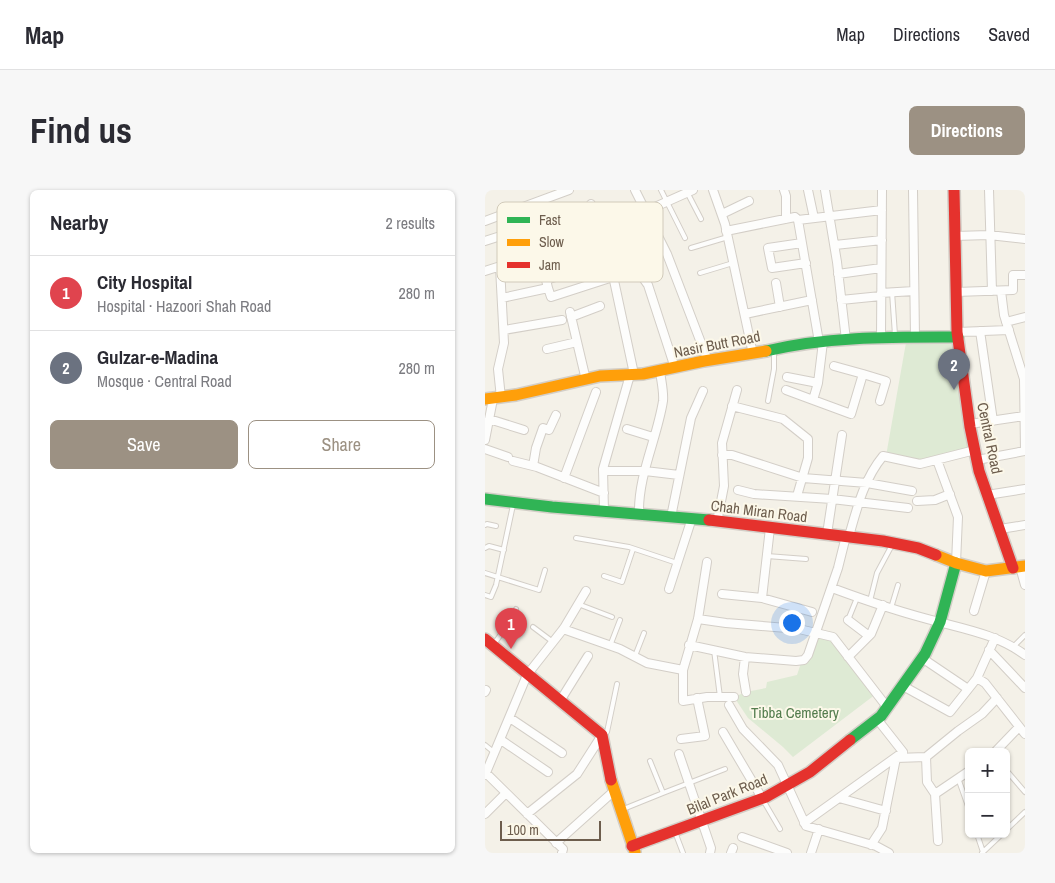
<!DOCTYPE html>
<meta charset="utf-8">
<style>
body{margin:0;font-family:"Archivo Narrow",sans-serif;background:#f7f7f7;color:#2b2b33}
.controls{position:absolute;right:15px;bottom:15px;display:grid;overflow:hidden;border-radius:8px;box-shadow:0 1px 4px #0004}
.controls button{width:45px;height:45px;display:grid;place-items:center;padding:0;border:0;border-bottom:1px solid #e1e1e2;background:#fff;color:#2b2b33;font:25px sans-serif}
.scale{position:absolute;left:15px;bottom:12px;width:101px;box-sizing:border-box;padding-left:5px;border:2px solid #6d5d4d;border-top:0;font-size:14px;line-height:18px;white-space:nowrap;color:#6d5d4d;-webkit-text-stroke:4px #fcf8e9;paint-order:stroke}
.you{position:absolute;left:306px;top:432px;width:18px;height:18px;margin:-12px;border:4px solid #fff;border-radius:50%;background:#1a73e8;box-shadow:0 0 0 8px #1a73e833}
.badge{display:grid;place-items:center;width:32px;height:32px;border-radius:50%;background:#9c9183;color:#fff;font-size:16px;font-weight:700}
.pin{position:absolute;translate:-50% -41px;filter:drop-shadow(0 1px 2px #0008)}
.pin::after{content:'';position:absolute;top:26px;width:18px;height:15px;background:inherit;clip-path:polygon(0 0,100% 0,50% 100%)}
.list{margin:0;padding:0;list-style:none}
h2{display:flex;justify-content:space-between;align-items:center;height:65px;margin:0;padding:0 20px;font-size:21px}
h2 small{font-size:16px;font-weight:400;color:#7c7c81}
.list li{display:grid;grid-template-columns:32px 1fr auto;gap:15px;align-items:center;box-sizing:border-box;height:75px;padding:0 20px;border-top:1px solid #e1e1e2}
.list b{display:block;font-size:19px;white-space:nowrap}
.list p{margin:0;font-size:16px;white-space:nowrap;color:#7c7c81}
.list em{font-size:16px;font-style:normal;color:#7c7c81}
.actions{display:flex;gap:10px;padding:15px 20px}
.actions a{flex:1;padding:11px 0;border:1px solid #9c9183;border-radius:8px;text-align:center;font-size:18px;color:#9c9183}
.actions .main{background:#9c9183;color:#fff}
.map{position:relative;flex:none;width:540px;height:663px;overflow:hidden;border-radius:8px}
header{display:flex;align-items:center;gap:30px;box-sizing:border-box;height:70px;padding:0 25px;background:#fff;border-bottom:1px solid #e1e1e2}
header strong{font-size:24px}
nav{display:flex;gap:28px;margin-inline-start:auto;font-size:18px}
.intro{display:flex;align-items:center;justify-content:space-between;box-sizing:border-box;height:120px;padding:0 30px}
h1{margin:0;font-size:35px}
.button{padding:12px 22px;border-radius:8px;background:#9c9183;color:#fff;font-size:18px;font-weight:700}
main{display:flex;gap:30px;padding:0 30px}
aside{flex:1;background:#fff;border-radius:8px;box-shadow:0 1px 4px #0004}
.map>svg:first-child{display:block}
.green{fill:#deead4}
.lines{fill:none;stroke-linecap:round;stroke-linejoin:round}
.lane-casing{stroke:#d3cec7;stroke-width:6}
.street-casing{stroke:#d3cec7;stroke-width:10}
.fast-casing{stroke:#d3cec7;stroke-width:14}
.slow-casing{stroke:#d3cec7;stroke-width:14}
.jam-casing{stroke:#d3cec7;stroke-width:14}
.lane{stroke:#fdfdfc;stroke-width:4}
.street{stroke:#fdfdfc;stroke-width:8}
.fast{stroke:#30b455;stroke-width:11}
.slow{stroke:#ff9f0a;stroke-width:11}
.jam{stroke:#e5322d;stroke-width:11}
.labels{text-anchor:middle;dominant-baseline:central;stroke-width:4;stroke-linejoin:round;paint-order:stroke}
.street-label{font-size:15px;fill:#6d5d4d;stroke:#fcf8e9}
.park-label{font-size:15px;fill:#537c4d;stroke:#fcf8e9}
.key{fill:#fcf8e9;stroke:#d1caba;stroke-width:1}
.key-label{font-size:14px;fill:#6d5d4d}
</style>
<header>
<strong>Map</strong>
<nav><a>Map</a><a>Directions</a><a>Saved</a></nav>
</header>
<div class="intro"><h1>Find us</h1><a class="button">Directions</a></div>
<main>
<aside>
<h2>Nearby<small>2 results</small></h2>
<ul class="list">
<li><span class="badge" style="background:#e0444e">1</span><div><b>City Hospital</b><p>Hospital · Hazoori Shah Road</p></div><em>280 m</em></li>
<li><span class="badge" style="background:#6b7280">2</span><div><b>Gulzar-e-Madina</b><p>Mosque · Central Road</p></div><em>280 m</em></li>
</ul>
<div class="actions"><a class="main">Save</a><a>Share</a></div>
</aside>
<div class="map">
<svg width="540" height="663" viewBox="0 0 540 663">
<rect width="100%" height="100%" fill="#f4f1e8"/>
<path class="green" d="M 422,147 L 473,147 L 490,260 L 435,274 L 401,266 Z
M 331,443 L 348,447 L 391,504 L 308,567 L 298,557 L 263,528 L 249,507 L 261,502 L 281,498 L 282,492 L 312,485 L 317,470 Z"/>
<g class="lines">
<defs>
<path id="lane" d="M 176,0 L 200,48
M 202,2 L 216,29
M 206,58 L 243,47
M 215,83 L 248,73
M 407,102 L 410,145
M 283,211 L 289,179 L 289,161
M 0,335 L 2,334 L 11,336
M 91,348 L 144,357 L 192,373
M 0,358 L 4,356 L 19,360
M 282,366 L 321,369
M 0,383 L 54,400 L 60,380
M 119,386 L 137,392 L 148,359
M 0,405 L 6,407 L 11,395 L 28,315
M 385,411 L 392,383 L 407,355
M 93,414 L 127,427
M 406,418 L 413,395
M 363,430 L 372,408
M 23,435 L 34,443
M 48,437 L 68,452
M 9,454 L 24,433 L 31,419
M 125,456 L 135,430
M 528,457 L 540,445
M 229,460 L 235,507
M 150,466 L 159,443
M 119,544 L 122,542 L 132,494
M 0,555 L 10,563
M 521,580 L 540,602
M 473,588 L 484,619
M 178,603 L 240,579
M 278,610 L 295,639
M 136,620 L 178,603 L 165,571
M 521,640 L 540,622
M 190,642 L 198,663
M 492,644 L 498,662
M 497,663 L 517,644"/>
<path id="street" d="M 150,0 L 182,64 L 223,171
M 228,0 L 240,34 L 268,164
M 299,0 L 301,6 L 301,29
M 323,0 L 329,28
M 340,0 L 352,72 L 361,150
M 428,0 L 430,147
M 504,0 L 507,101
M 106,14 L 124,67 L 149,184
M 125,20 L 151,78 L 163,95 L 190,178
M 161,21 L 208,0
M 237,24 L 264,11
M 313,30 L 334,152
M 0,31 L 84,0
M 241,41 L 310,27 L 313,30 L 397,20
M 470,46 L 504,45 L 540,49
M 0,51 L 91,22
M 317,53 L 283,58 L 287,78 L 321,73
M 350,55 L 397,50
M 15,77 L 19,153 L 13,179 L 16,208
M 0,81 L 116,44
M 353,84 L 396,78
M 291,93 L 295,117
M 63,98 L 66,107 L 128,87
M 471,102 L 528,100 L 528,85 L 540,85
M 396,103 L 429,101
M 17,108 L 63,98 L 61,90 L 124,70
M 356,110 L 396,106
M 85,122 L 101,190
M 260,124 L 327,110
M 86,127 L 115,116
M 521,132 L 540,127
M 19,140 L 77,130
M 495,141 L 508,231
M 472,142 L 524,140
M 396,147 L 397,0
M 62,159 L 92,152
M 378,184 L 401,191 L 395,211
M 302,187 L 333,193
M 301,200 L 328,210 L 333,193 L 338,152
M 328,210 L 366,224 L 378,184 L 349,176
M 247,216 L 298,229 L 323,249 L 323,268 L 312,306
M 4,229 L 39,240
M 485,234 L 539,226
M 142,239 L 168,247
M 0,250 L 8,209
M 0,259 L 23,267
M 237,265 L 247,265 L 318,288 L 382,293 L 427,301
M 452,270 L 473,327 L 471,373
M 492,270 L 540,261 L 539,189 L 519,125 L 516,101
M 28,271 L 52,277 L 119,303
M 48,276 L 51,258 L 58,238 L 64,240 L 71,225
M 118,281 L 160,281 L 194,285
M 79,288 L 111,202
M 253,300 L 269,304 L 347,309 L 423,318
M 502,305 L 540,299
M 432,311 L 450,310 L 465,304
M 119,321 L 118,279 L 145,185
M 154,324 C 153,285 172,249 178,211 C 179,202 176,190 175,181
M 186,327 L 206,228 L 218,201
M 232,332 L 239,296 L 237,253 L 252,200
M 285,338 L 277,408 L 327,422
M 515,339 L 540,335
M 342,344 L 357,245
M 364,346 C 372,318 379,289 398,266 L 435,274 L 490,260
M 222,372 L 213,429 L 198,480 L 198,511 L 222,507 L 249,507
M 535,377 L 540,395
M 347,398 C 382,411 418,423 454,432 C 485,440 514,446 540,465
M 184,399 L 207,328
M 237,404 L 277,408
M 489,421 L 501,381
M 213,429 L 241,433 L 314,439 L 348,447 L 402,517
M 363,430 L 384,446
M 78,439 L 135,459 L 162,473 L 198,480
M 510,448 L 492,488 L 500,493 L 540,544
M 204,455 L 260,467 L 311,471 L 319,470 L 323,465 L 353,378 L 361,346
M 504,460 L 540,498
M 260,467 L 258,484 L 261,502
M 363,467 L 386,444 L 398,415
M 437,468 L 483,499
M 418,496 L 465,522 L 492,488
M 0,502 L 1,500
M 75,511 L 103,466
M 244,515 L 258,539 L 293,575 L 321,636 L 391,656 L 404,663
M 25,528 L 77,563
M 238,542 L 277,608
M 196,549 L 220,546 L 212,508
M 16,550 L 63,582
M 510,562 L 534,537
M 194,564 L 226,658 L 225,663
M 441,567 L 442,592 L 450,604 L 453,651
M 2,584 L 78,659 L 77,663
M 0,585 L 42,485 L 79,438 L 101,401
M 450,604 L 484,581
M 354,608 L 401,621
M 0,624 L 21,603
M 42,624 L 92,584 L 117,545
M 319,633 L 418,562 L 392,529
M 257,647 L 302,663
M 71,653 L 129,601
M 386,655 L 397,638 L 411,568 L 441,567 L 473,541 L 497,524 L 512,508
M 246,663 L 248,658
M 326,663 L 334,639"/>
<path id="fast" d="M 281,161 C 343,146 409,147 473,147
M 0,309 L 67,317 L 224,330
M 365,550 L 396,526 L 440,464 L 455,432 L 471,373"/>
<path id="slow" d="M 0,209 L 31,205 L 115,186 L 158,184 L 219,171 L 281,161
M 451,365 L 471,373 L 501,381 L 540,376
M 126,590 L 150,662"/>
<path id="jam" d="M 469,0 L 472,142 L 485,237 L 494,281 L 528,378
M 224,330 L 398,351 L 433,358 L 451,365
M 0,449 L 117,545 L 126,590
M 147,656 L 281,607 L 325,582 L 365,550"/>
</defs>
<use href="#lane" class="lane-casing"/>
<use href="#street" class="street-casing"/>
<use href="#fast" class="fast-casing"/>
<use href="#slow" class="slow-casing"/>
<use href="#jam" class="jam-casing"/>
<use href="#lane" class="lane"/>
<use href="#street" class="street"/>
<use href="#fast" class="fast"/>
<use href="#slow" class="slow"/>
<use href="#jam" class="jam"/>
</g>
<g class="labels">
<g class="street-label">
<text transform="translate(232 154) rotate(-11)">Nasir Butt Road</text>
<text transform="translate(505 248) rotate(78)">Central Road</text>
<text transform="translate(274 321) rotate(7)">Chah Miran Road</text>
<text transform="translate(242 604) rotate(-22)">Bilal Park Road</text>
</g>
<g class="park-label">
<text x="310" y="522">Tibba Cemetery</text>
</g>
</g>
<rect x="12" y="12" width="166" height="80" rx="8" class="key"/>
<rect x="22" y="27" width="23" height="6" fill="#30b455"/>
<rect x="22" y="49" width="23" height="7" fill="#ff9f0a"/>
<rect x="22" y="72" width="23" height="6" fill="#e5322d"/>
<g class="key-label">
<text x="54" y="35">Fast</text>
<text x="54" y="57">Slow</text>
<text x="54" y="80">Jam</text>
</g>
</svg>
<div class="controls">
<button>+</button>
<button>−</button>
</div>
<div class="scale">100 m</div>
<div class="you"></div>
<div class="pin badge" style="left:26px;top:459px;background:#e0444e">1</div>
<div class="pin badge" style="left:469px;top:200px;background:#6b7280">2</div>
</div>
</main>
